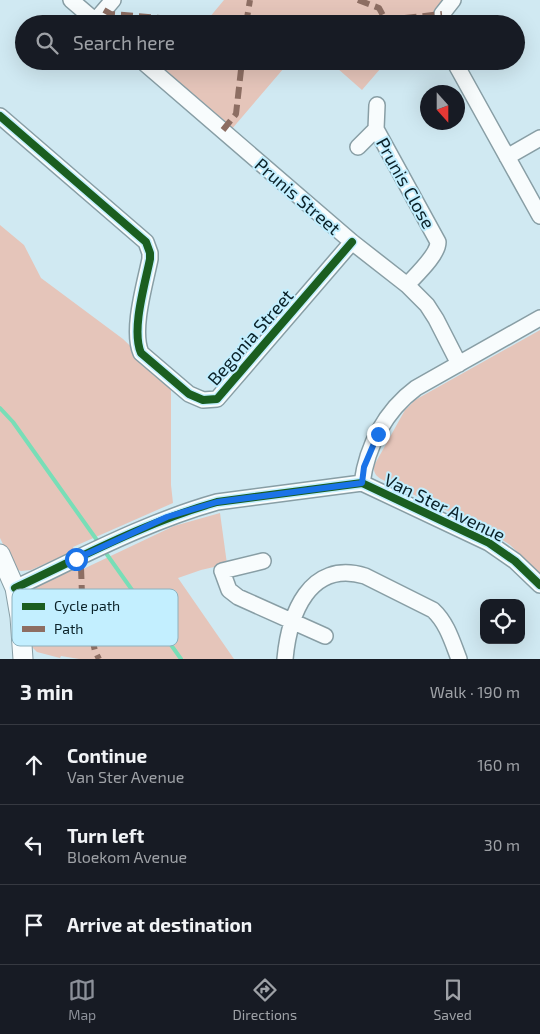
<!DOCTYPE html>
<meta charset="utf-8">
<style>
body{margin:0;font-family:"Exo 2",sans-serif;background:#242831;color:#f1f3f6}
.controls{position:absolute;right:15px;bottom:15px;display:grid;overflow:hidden;border-radius:10px;box-shadow:0 5px 20px #0002}
.controls button{width:45px;height:45px;display:grid;place-items:center;padding:0;border:0;border-bottom:1px solid #363941;background:#171b24;color:#f1f3f6;font:25px sans-serif}
.compass{position:absolute;left:420px;top:85px;width:45px;height:45px;border-radius:50%;background:#171b24;box-shadow:0 5px 20px #0002;rotate:159deg}
.stop{position:absolute;width:15px;height:15px;margin:-11px;border:4px solid #1a73e8;border-radius:50%;background:#fff}
.stop.end{background:#1a73e8;border-color:#fff;box-shadow:0 1px 5px #0008}
.list{margin:0;padding:0;list-style:none}
h2{display:flex;justify-content:space-between;align-items:center;height:65px;margin:0;padding:0 20px;font-size:21px}
h2 small{font-size:16px;font-weight:400;color:#9ea1a6}
.list li{display:grid;grid-template-columns:32px 1fr auto;gap:15px;align-items:center;box-sizing:border-box;height:80px;padding:0 20px;border-top:1px solid #363941}
.list b{display:block;font-size:19px;white-space:nowrap}
.list p{margin:0;font-size:16px;white-space:nowrap;color:#9ea1a6}
.list em{font-size:16px;font-style:normal;color:#9ea1a6}
.icon{flex:none;width:28px;height:28px;fill:none;stroke:currentColor;stroke-width:2;stroke-linecap:round;stroke-linejoin:round}
.map{position:relative;flex:none;width:540px;height:659px;overflow:hidden}
.search{position:absolute;background:#171b24;box-shadow:0 5px 20px #0002;left:15px;right:15px;top:15px;height:55px;display:flex;align-items:center;gap:12px;box-sizing:border-box;padding:0 18px;border-radius:28px;color:#9ea1a6;font-size:19px}
.sheet{height:305px;background:#171b24}
nav{display:flex;justify-content:space-around;align-items:center;box-sizing:border-box;height:70px;border-top:1px solid #363941;background:#171b24;font-size:14px;color:#9ea1a6}
nav a{display:grid;justify-items:center;gap:2px}
nav .on{color:#8c9099}
.map>svg:first-child{display:block}
.grass{fill:#e5c5ba}
.lines{fill:none;stroke-linecap:round;stroke-linejoin:round}
.stream{stroke:#78deb7;stroke-width:4}
.minor-casing{stroke:#889ea5;stroke-width:18}
.tertiary-casing{stroke:#889ea5;stroke-width:21}
.minor{stroke:#f8fcfd;stroke-width:15}
.tertiary{stroke:#f8fcfd;stroke-width:19}
.quiet{stroke:#8d6e63;stroke-width:6;stroke-dasharray:12 6;stroke-linecap:butt}
.cycleway-casing{stroke:#c3efff;stroke-width:11}
.cycleway{stroke:#1b5e20;stroke-width:8}
.route{stroke:#1a73e8;stroke-width:6}
.labels{text-anchor:middle;dominant-baseline:central;stroke-width:4;stroke-linejoin:round;paint-order:stroke}
.street-label{font-size:18px;fill:#0a2128;stroke:#c3efff}
.key{fill:#c3efff;stroke:#8cb1be;stroke-width:1}
.key-label{font-size:14px;fill:#0a2128}
</style>
<div class="map">
<svg width="540" height="659" viewBox="0 0 540 659">
<rect width="100%" height="100%" fill="#d0e9f2"/>
<path class="grass" d="M 224,0 L 448,0 L 436,22 L 421,24 L 204,24 Z
M 171,61 L 290,61 L 231,130 L 163,71 Z
M 329,61 L 387,61 L 362,90 Z
M 0,225 L 24,245 L 41,278 L 123,339 L 171,385 L 171,485 L 173,503 L 73,547 L 74,551 L 31,570 L 21,571 L 15,569 L 0,538 Z
M 540,330 L 540,573 L 510,545 L 489,531 L 381,479 C 374,475 372,469 376,462 L 405,410 L 415,400 Z
M 220,513 L 227,564 L 201,570 L 178,578 L 234,659 L 79,659 L 61,656 L 60,658 L 37,652 L 31,646 L 26,599 L 28,593 L 33,588 L 76,567 L 79,571 L 174,526 Z"/>
<g class="lines">
<path class="stream" d="M 0,408 L 13,422 L 99,543
M 103,549 L 181,659"/>
<defs>
<path id="minor" d="M 71,0 L 99,24
M 95,21 L 113,0
M 441,24 L 442,14 L 453,0
M 142,61 L 352,242 L 407,285 L 427,305 L 436,319 L 459,364
M 454,61 L 540,216
M 377,105 L 376,129 L 438,242 C 438,255 416,275 407,285
M 0,116 L 146,242 L 150,253 L 150,259 C 145,284 131,330 141,353 L 189,394 L 203,400 L 217,399 L 352,242
M 358,147 L 376,129
M 507,157 L 540,138
M 362,483 C 367,446 385,411 416,388 L 540,318
M 263,561 L 222,571 L 229,590 L 238,597 L 325,636
M 15,588 C 81,557 146,522 217,502 L 362,483 L 489,543 L 515,561 L 540,585
M 285,659 C 289,615 309,559 365,576 L 433,610 C 447,623 452,641 459,659"/>
<path id="tertiary" d="M 0,554 L 15,588 L 20,617 L 23,659"/>
</defs>
<use href="#minor" class="minor-casing"/>
<use href="#tertiary" class="tertiary-casing"/>
<use href="#minor" class="minor"/>
<use href="#tertiary" class="tertiary"/>
<path class="quiet" d="M 358,0 L 379,8 L 385,19
M 104,10 L 111,14 L 232,24
M 246,24 L 250,0
M 351,24 L 442,14
M 223,130 L 236,114 L 242,61
M 81,567 L 82,595 L 95,651 L 99,659"/>
<defs>
<path id="cycleway" d="M 0,116 L 146,242 L 150,253 L 150,259 C 145,284 131,330 141,353 L 189,394 L 203,400 L 217,399 L 352,242
M 15,588 C 81,557 146,522 217,502 L 362,483 L 489,543 L 515,561 L 540,585"/>
</defs>
<use href="#cycleway" class="cycleway-casing"/>
<use href="#cycleway" class="cycleway"/>
</g>
<g class="lines">
<path class="route" d="M 76,559 L 167,517 L 217,502 L 362,483 L 364,467 L 378,434"/>
</g>
<g class="labels">
<g class="street-label">
<text transform="translate(406 183) rotate(61)">Prunis Close</text>
<text transform="translate(298 196) rotate(41)">Prunis Street</text>
<text transform="translate(250 337) rotate(-49)">Begonia Street</text>
<text transform="translate(445 507) rotate(26)">Van Ster Avenue</text>
</g>
</g>
<rect x="12" y="589" width="166" height="57" rx="8" class="key"/>
<rect x="22" y="603" width="23" height="7" fill="#1b5e20"/>
<rect x="22" y="626" width="23" height="6" fill="#8d6e63"/>
<g class="key-label">
<text x="54" y="611">Cycle path</text>
<text x="54" y="634">Path</text>
</g>
</svg>
<div class="controls">
<button><svg class="icon" aria-label="locate" viewBox="0 0 24 24"><circle cx="12" cy="12" r="6"/><path d="M12 2v4M12 18v4M2 12h4M18 12h4"/></svg></button>
</div>
<svg class="compass" viewBox="-18 -18 36 36"><path d="M0-13l5 13h-10z" fill="#e53935"/><path d="M0 13l5-13h-10z" fill="#9ea1a6"/></svg>
<div class="stop" style="left:76px;top:559px"></div>
<div class="stop end" style="left:378px;top:434px"></div>
<div class="search"><svg class="icon" aria-label="search" viewBox="0 0 24 24"><circle cx="10" cy="10" r="6"/><path d="M15 15l6 6"/></svg>Search here</div>
</div>
<section class="sheet">
<h2>3 min<small>Walk · 190 m</small></h2>
<ul class="list">
<li><svg class="icon" aria-label="ahead" viewBox="0 0 24 24"><path d="M12 20V5M6 11l6-6 6 6"/></svg><div><b>Continue</b><p>Van Ster Avenue</p></div><em>160 m</em></li>
<li><svg class="icon" aria-label="left" viewBox="0 0 24 24"><path d="M17 20v-9H6M10 6l-5 5 5 5"/></svg><div><b>Turn left</b><p>Bloekom Avenue</p></div><em>30 m</em></li>
<li><svg class="icon" aria-label="arrive" viewBox="0 0 24 24"><path d="M6 21V4h12l-3 4 3 4H6"/></svg><div><b>Arrive at destination</b></div></li>
</ul>
</section>
<nav>
<a class="on"><svg class="icon" aria-label="map" viewBox="0 0 24 24"><path d="M3 6l6-2 6 2 6-2v14l-6 2-6-2-6 2zM9 4v14M15 6v14"/></svg>Map</a>
<a><svg class="icon" aria-label="directions" viewBox="0 0 24 24"><path d="M12 3l9 9-9 9-9-9zM9 14v-3h6M13 9l2 2-2 2"/></svg>Directions</a>
<a><svg class="icon" aria-label="saved" viewBox="0 0 24 24"><path d="M7 4h10v16l-5-4-5 4z"/></svg>Saved</a>
</nav>
